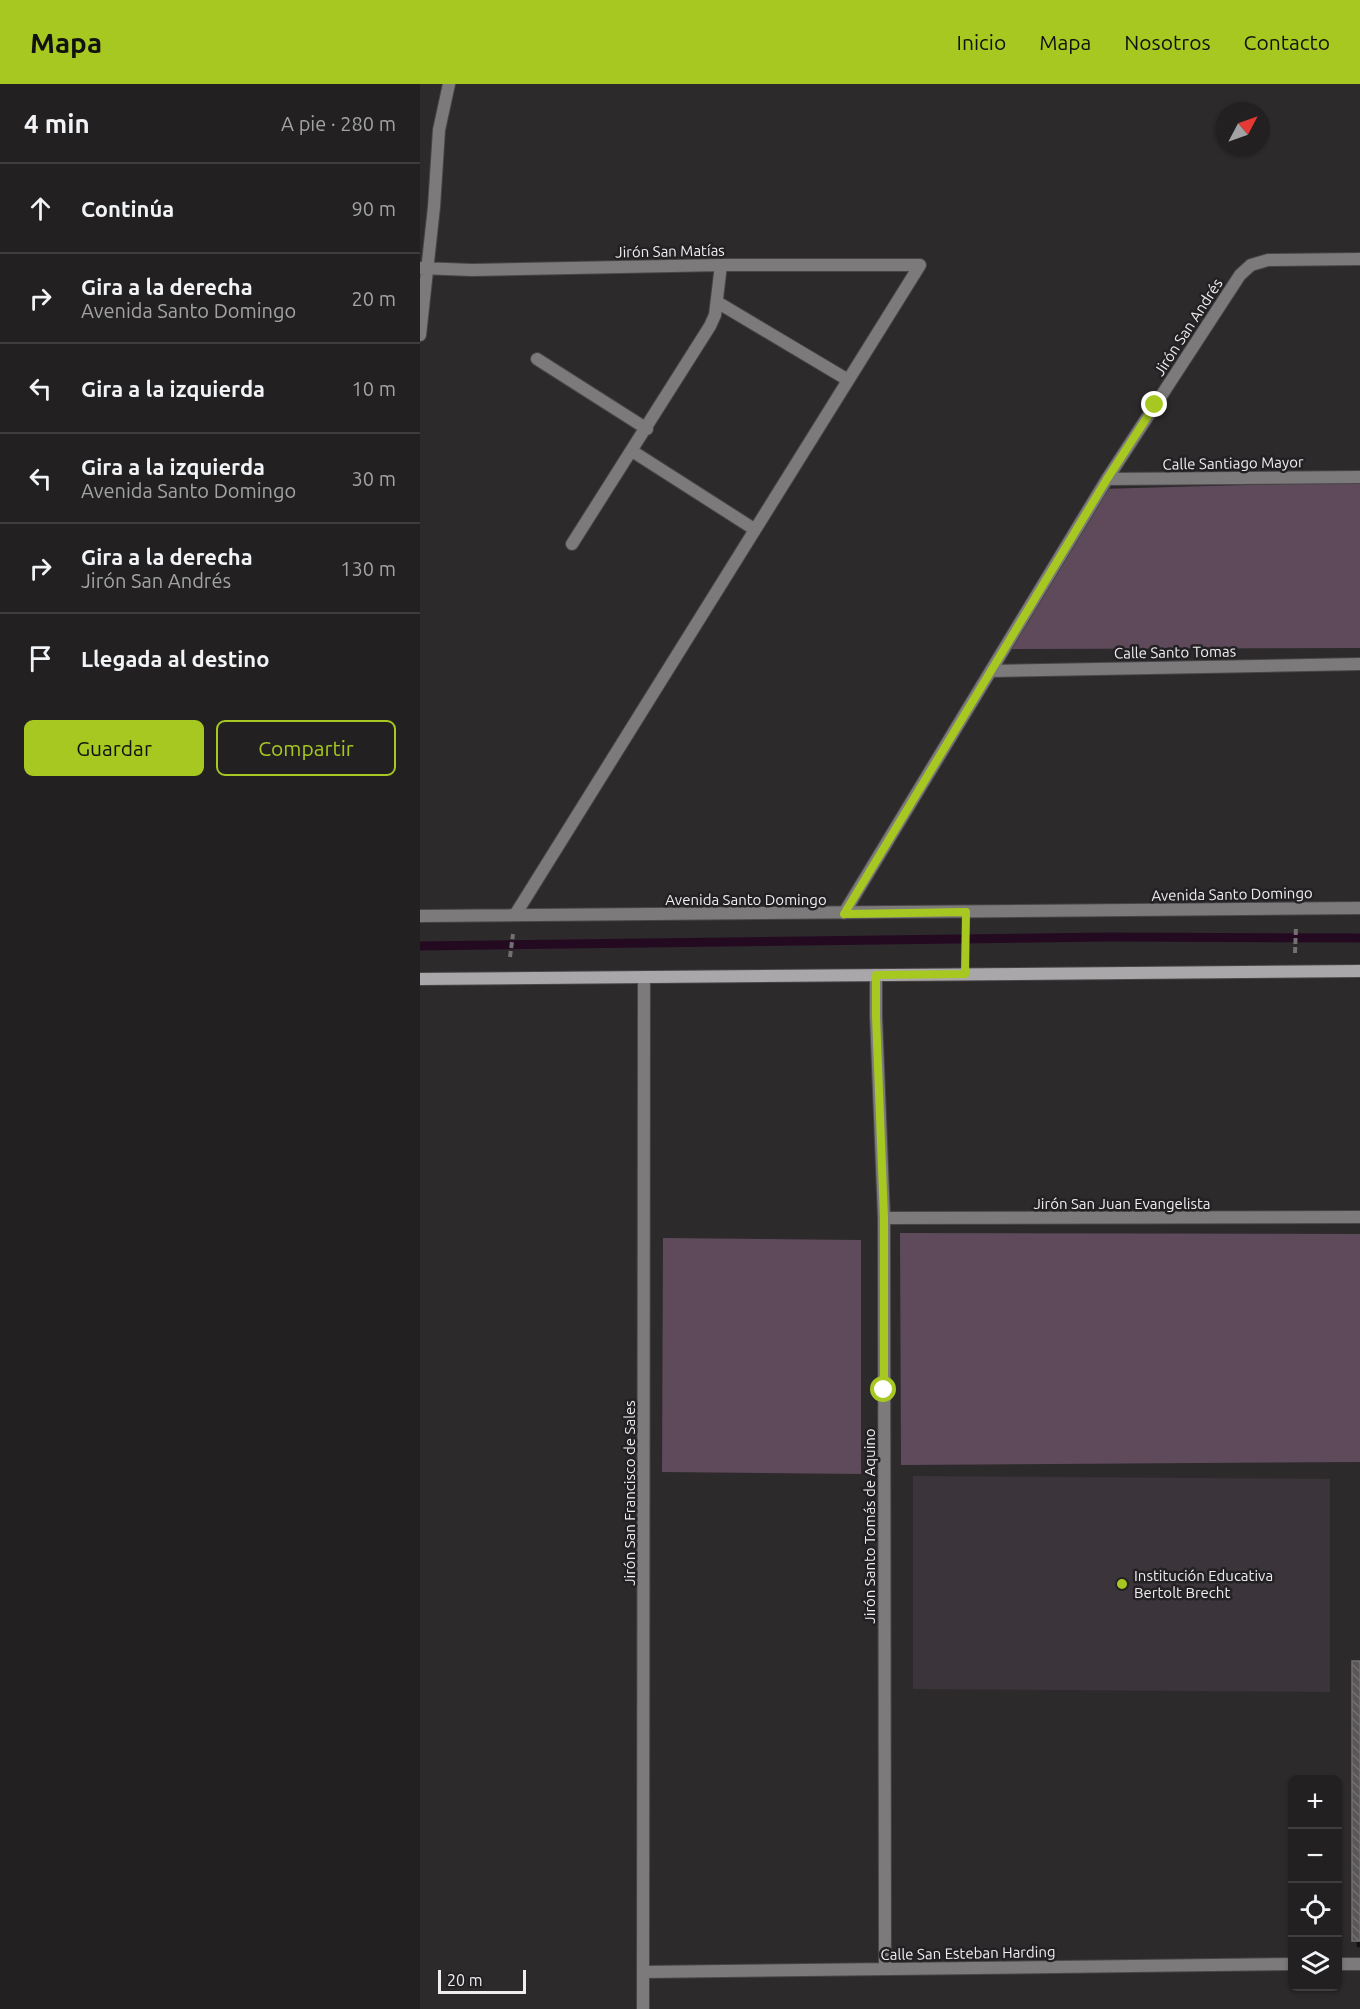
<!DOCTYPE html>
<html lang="es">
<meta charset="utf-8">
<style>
body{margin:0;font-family:Ubuntu,sans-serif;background:#2e2d2e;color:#f1f3f6}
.controls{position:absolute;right:18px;bottom:18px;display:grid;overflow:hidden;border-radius:9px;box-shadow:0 2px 4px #0004}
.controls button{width:54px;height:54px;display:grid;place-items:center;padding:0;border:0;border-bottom:2px solid #3f3e3f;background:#222021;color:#f1f3f6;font:30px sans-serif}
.compass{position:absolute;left:796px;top:18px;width:54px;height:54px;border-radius:50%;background:#222021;box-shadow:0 2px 4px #0004;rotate:49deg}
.scale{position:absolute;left:18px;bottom:15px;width:88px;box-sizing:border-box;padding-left:6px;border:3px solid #efeeef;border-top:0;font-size:16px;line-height:21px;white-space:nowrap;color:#efeeef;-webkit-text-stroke:4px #232123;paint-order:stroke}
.stop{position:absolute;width:18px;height:18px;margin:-14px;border:4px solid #a6c821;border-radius:50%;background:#fff}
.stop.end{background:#a6c821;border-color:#fff;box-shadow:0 2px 6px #0008}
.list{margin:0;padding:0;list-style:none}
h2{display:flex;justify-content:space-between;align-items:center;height:78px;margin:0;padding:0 24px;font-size:26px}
h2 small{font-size:20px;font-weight:400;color:#a2a3a5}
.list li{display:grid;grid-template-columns:39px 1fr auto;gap:18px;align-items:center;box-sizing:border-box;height:90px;padding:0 24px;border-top:2px solid #3f3e3f}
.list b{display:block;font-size:22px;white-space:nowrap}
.list p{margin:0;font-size:20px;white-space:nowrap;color:#a2a3a5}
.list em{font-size:20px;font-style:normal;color:#a2a3a5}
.actions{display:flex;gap:12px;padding:18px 24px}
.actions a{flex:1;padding:14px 0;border:2px solid #a6c821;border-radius:9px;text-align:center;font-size:21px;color:#a6c821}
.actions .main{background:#a6c821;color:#111}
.icon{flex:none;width:33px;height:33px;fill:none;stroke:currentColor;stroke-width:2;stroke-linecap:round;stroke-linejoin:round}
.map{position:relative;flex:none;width:940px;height:1925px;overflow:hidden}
header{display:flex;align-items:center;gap:36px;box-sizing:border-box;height:84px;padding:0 30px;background:#a6c821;color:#111}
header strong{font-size:28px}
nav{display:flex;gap:33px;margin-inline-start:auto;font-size:21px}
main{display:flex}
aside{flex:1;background:#222021}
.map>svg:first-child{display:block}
.built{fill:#3b343a}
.green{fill:#5e4a5b}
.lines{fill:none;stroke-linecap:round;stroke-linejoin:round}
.stream{stroke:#240a21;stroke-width:9}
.building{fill:url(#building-back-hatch);stroke:#726f71;stroke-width:1.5;filter:url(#shadow)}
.minor-casing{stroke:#484547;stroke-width:14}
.secondary-casing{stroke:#484547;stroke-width:14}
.path{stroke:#727071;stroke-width:4;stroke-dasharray:6 3;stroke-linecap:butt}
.minor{stroke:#7c7a7b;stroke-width:12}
.secondary{stroke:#a9a7a9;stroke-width:12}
.route{stroke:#a6c821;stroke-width:8}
.poi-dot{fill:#a6c821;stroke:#232123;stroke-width:2}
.labels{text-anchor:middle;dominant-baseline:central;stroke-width:5;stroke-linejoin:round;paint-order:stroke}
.street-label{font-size:15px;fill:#efeeef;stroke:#232123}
.poi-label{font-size:15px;fill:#efeeef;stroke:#232123;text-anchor:start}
</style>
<header>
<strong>Mapa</strong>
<nav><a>Inicio</a><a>Mapa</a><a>Nosotros</a><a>Contacto</a></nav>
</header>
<main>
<aside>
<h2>4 min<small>A pie · 280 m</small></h2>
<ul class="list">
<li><svg class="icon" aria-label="ahead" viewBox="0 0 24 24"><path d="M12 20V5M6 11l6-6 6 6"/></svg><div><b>Continúa</b></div><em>90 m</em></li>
<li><svg class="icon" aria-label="right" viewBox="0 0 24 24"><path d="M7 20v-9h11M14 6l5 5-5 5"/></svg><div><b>Gira a la derecha</b><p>Avenida Santo Domingo</p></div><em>20 m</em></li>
<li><svg class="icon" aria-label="left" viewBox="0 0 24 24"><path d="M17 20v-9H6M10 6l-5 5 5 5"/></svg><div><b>Gira a la izquierda</b></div><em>10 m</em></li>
<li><svg class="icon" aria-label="left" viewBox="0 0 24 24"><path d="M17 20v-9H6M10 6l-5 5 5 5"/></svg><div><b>Gira a la izquierda</b><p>Avenida Santo Domingo</p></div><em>30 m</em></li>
<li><svg class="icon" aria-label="right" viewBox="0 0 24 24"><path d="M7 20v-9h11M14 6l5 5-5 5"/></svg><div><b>Gira a la derecha</b><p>Jirón San Andrés</p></div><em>130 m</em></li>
<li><svg class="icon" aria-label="arrive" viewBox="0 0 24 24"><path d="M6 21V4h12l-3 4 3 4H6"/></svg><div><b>Llegada al destino</b></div></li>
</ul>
<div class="actions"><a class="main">Guardar</a><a>Compartir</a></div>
</aside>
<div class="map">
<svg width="940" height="1925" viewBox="0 0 940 1925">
<defs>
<pattern id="building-back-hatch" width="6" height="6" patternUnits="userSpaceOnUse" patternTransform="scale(1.5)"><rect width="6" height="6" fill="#5a5759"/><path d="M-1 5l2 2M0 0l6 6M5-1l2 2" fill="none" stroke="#726f71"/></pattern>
<filter id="shadow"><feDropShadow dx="5.5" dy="5.5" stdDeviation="0" flood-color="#0009"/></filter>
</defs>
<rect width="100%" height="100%" fill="#2d2a2c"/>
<path class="built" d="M 493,1392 L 910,1395 L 910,1608 L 493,1605 Z"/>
<path class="green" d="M 940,398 L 940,564 L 588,565 L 680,405 Z
M 480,1149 L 940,1150 L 940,1378 L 481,1381 Z
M 243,1154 L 441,1156 L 441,1390 L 242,1388 Z"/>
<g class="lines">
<path class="stream" d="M 0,862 L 689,853 L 940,854"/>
</g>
<path class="building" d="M 932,1577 L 940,1577 L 940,1857 L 932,1857 Z"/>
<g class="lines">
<defs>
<path id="minor" d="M 0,184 L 52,186 L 301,181 L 500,181
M 297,218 L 428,296
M 0,251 L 14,123 L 19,46 L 29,0
M 117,275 L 227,345
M 212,367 L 334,445
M 687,395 L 940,393
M 152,460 L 290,242 L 295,231 L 301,181
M 571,587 L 940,580
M 424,829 L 687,395 L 820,191 L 831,181 L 848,176 L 940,175
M 95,831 L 500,181
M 0,832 L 940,824
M 456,891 L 456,932 L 464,1134 L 465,1885
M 464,1134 L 940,1133
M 918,1880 L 940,1880
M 223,1888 L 872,1880
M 223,1925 L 224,893"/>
<path id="secondary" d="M 0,895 L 940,887"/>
</defs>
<use href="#minor" class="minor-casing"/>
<use href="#secondary" class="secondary-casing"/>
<path class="path" d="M 875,869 L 876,843
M 545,870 L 546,847
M 90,873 L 93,850"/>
<use href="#minor" class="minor"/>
<use href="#secondary" class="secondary"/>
</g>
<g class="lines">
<path class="route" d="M 464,1306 L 464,1134 L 456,932 L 456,891 L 545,890 L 546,828 L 424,830 L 687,395 L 735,321"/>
</g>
<circle class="poi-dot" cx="702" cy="1500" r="6"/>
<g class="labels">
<g class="street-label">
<text transform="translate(250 167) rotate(-1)">Jirón San Matías</text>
<text transform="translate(768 243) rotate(-57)">Jirón San Andrés</text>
<text transform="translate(813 379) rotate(-1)">Calle Santiago Mayor</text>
<text transform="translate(755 568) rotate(-1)">Calle Santo Tomas</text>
<text transform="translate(812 810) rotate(-1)">Avenida Santo Domingo</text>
<text x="326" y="815">Avenida Santo Domingo</text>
<text x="702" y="1119">Jirón San Juan Evangelista</text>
<text transform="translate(209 1409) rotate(-90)">Jirón San Francisco de Sales</text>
<text transform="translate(449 1442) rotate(-90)">Jirón Santo Tomás de Aquino</text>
<text transform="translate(548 1869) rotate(-1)">Calle San Esteban Harding</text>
</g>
<g class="poi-label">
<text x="714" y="1491">Institución Educativa<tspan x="714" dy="17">Bertolt Brecht</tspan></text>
</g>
</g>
</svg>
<div class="controls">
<button>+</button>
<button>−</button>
<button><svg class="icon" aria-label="locate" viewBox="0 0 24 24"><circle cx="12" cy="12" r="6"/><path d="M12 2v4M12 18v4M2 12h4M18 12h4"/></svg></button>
<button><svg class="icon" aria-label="layers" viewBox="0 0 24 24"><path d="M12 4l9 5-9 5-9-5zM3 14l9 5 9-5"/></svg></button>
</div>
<svg class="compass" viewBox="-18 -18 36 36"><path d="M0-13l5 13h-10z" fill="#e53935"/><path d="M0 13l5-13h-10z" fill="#a2a3a5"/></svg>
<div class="scale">20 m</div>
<div class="stop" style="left:464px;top:1306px"></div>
<div class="stop end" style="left:735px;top:321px"></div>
</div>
</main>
